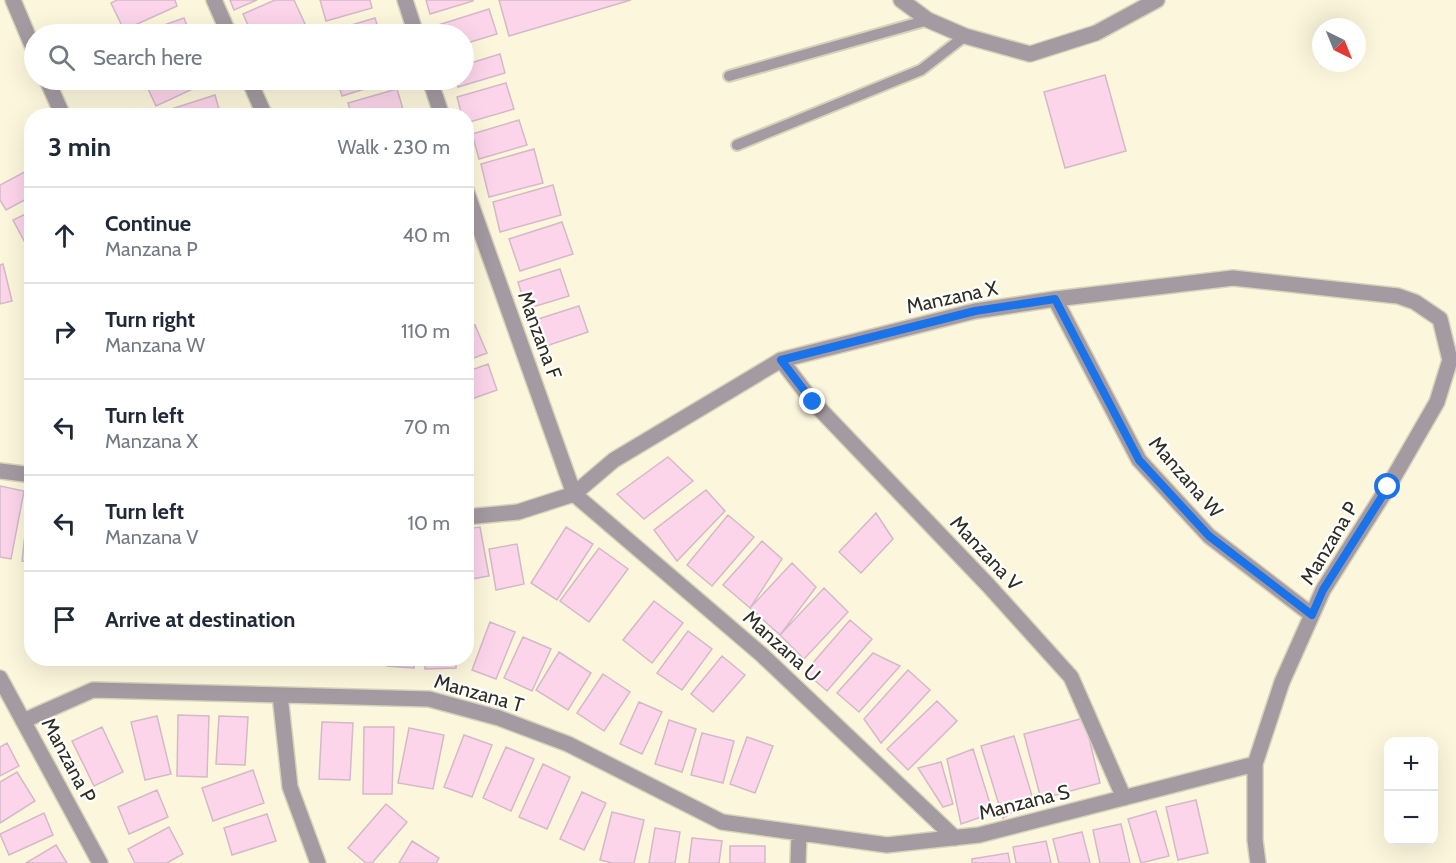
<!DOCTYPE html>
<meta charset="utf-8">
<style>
body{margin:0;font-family:Cabin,sans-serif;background:#f6f6f7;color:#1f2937}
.controls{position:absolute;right:18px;bottom:18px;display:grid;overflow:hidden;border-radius:12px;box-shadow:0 6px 24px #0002}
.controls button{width:54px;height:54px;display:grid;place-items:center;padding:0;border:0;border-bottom:2px solid #e0e1e3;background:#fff;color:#1f2937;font:30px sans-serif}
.compass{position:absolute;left:1312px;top:18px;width:54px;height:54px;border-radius:50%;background:#fff;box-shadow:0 6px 24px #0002;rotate:137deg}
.stop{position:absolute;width:18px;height:18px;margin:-14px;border:4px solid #1a73e8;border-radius:50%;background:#fff}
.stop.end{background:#1a73e8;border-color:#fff;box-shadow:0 2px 6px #0008}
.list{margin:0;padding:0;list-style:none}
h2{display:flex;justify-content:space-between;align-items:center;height:78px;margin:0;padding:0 24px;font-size:26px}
h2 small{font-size:20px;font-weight:400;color:#747a83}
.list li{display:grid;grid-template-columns:39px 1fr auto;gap:18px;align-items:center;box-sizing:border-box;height:96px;padding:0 24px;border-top:2px solid #e0e1e3}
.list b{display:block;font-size:22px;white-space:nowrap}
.list p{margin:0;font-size:20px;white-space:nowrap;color:#747a83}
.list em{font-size:20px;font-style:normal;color:#747a83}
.icon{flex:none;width:33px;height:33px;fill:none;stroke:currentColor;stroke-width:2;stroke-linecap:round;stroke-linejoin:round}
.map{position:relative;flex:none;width:1456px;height:863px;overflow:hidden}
.search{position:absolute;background:#fff;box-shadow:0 6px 24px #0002;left:24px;top:24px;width:450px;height:66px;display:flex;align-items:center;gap:15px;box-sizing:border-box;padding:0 21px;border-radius:33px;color:#747a83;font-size:22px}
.panel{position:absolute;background:#fff;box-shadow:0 6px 24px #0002;left:24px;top:108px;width:450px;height:558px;border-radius:24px}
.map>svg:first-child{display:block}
.building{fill:#fcd5ea;stroke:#d4b9c8;stroke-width:1.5}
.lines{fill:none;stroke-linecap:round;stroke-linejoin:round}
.lane-casing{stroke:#d7d3bb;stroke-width:14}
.street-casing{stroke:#d7d3bb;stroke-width:18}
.lane{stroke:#a39aa2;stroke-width:10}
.street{stroke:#a39aa2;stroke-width:15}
.route{stroke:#1a73e8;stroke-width:8}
.labels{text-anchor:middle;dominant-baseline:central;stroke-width:4.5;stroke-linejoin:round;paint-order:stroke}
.street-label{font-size:20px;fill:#2e2d22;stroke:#fff}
</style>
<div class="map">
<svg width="1456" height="863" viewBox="0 0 1456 863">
<rect width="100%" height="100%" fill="#fcf7dc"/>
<path class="building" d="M 117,0 L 175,0 L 177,6 L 124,30 L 111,3 Z
M 230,0 L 257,0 L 234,10 Z
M 275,0 L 294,0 L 306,26 L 285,34 L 252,34 L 243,14 Z
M 320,0 L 370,0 L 372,8 L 326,21 Z
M 426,0 L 473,0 L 473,1 L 430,14 Z
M 499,0 L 631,0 L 509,36 Z
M 489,9 L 497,34 L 464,44 L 464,34 L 438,34 L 435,26 Z
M 184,18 L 190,34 L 139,34 Z
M 375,18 L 380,34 L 328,34 L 328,32 Z
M 500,54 L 505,73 L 458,87 L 456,80 L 464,80 L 464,65 Z
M 1105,75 L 1126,151 L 1065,168 L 1044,92 Z
M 144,80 L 207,80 L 208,82 L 156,106 Z
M 337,80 L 394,80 L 342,96 Z
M 506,83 L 514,109 L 466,123 L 466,116 L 462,116 L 457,97 Z
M 397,89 L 405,116 L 352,116 L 348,103 Z
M 215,95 L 221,116 L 160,116 L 159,113 Z
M 519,120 L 527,145 L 479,159 L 472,134 Z
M 534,149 L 543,183 L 489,197 L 481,164 Z
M 32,168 L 32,196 L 6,210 L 0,200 L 0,185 Z
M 553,185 L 561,215 L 500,232 L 493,202 Z
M 32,211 L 32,251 L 30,252 L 13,220 Z
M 562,222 L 573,254 L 520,271 L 509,239 Z
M 3,264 L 12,301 L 0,304 L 0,265 Z
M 560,269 L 569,296 L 526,309 L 518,282 Z
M 579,306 L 588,332 L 543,347 L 535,320 Z
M 475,325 L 487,353 L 466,361 L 466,328 Z
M 488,364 L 497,390 L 466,401 L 466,372 Z
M 668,457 L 693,481 L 644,519 L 617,494 Z
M 0,486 L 24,491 L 11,559 L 0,557 Z
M 30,490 L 32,490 L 32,562 L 22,561 Z
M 706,490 L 725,511 L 677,561 L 654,530 Z
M 876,513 L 893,539 L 861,573 L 839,552 Z
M 728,515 L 754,537 L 712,586 L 687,565 Z
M 480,527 L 489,576 L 466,580 L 466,529 Z
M 566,527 L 593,544 L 557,600 L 531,583 Z
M 762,541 L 782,559 L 750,608 L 723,585 Z
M 517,544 L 524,584 L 496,590 L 489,549 Z
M 599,548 L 628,569 L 589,622 L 560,601 Z
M 792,563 L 816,587 L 780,635 L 750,608 Z
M 824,588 L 848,612 L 804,659 L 780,635 Z
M 654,601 L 683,623 L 652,663 L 623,640 Z
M 850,620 L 872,639 L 827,691 L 805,672 Z
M 490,622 L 515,632 L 496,679 L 472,670 Z
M 688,631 L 712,649 L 682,690 L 657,673 Z
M 523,637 L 551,649 L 532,691 L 504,678 Z
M 559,652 L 591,673 L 568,710 L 536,690 Z
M 873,653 L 900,666 L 859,712 L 837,693 Z
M 722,656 L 745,675 L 713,712 L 691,694 Z
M 272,658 L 298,658 L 298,663 L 272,661 Z
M 350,658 L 380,658 L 380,665 L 349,664 Z
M 388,658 L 415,658 L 414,668 L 387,666 Z
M 425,658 L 456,658 L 456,668 L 425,669 Z
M 908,670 L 930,690 L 881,743 L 864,719 Z
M 603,674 L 630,692 L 604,731 L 577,713 Z
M 937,701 L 957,721 L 908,770 L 887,749 Z
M 639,702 L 662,712 L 642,754 L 620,744 Z
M 178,715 L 209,716 L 207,777 L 177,776 Z
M 157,716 L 171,774 L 145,780 L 131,722 Z
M 219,716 L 248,717 L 245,765 L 216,764 Z
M 1084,718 L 1100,783 L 1041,799 L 1024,734 Z
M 669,720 L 696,729 L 682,772 L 655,764 Z
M 322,722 L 353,723 L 350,780 L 319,779 Z
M 102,727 L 123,772 L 94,786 L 72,741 Z
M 364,727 L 394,727 L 392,794 L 363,794 Z
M 409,728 L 444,735 L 433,789 L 398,783 Z
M 702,733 L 734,741 L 723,783 L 691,775 Z
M 464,735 L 492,745 L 472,797 L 444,787 Z
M 1014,736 L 1033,799 L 1003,818 L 981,746 Z
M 747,737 L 773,746 L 755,793 L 730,784 Z
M 7,743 L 19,766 L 0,776 L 0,747 Z
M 506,747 L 534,759 L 511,811 L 483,798 Z
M 973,749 L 993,813 L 961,824 L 947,759 Z
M 941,762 L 953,804 L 943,807 L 918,768 Z
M 543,764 L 570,777 L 547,829 L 519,817 Z
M 253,770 L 264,803 L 213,821 L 202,788 Z
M 17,772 L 35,801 L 0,823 L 0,782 Z
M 157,790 L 168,817 L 129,834 L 118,807 Z
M 582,792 L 606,803 L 584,850 L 560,839 Z
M 1196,800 L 1208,853 L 1178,860 L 1166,807 Z
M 386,804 L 407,822 L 372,863 L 366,863 L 348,848 Z
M 1156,811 L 1169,856 L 1141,863 L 1128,819 Z
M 612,812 L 644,820 L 634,863 L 612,863 L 600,860 Z
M 44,813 L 53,835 L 9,855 L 0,834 Z
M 267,814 L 276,841 L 232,855 L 224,828 Z
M 1121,824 L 1130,863 L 1100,863 L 1093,830 Z
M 169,827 L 183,854 L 167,863 L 135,863 L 128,849 Z
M 655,828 L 680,832 L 675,863 L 649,863 Z
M 1082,832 L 1090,863 L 1059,863 L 1053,839 Z
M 692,838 L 722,841 L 719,863 L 689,863 Z
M 412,841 L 439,858 L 436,863 L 399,863 Z
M 1046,841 L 1051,863 L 1016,863 L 1013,847 Z
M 56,845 L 67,863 L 26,863 Z
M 730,846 L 765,846 L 765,863 L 730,863 Z
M 1008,853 L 1010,863 L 972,863 L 972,859 Z"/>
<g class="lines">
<defs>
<path id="lane" d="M 729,76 L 928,20
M 737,145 L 921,70 L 965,36"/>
<path id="street" d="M 13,0 L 34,50
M 214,0 L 229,34
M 405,0 L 416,34
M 901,0 L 928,20 L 965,36 L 1030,54 L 1096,33 L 1157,0
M 47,80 L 63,116
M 249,80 L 265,116
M 430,80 L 442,116
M 466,190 L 574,494
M 1055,299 L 1139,460 L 1209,536 L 1312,615
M 781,360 L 813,402 L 988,585 L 1071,677 L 1124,798
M 0,471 L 32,475
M 574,494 L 761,654 L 955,838
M 466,517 L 518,512 L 574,494 L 614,460 L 781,360 L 975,311 L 1055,299 L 1233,278 L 1398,296 L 1415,302 L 1440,319 L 1450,360 L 1437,402 L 1388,487 L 1323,590 L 1282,682 L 1255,764 L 1255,840 L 1258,863
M 0,678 L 100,863
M 280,695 L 290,787 L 318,863
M 23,721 L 93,690 L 429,699 L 499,718 L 568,744 L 722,822 L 887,845 L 979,835 L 1255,764
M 798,863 L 799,833"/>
</defs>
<use href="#lane" class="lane-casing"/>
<use href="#street" class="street-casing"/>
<use href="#lane" class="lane"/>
<use href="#street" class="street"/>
</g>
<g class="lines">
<path class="route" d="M 813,402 L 781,360 L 975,311 L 1055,299 L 1139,460 L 1209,536 L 1312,615 L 1323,590 L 1388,487"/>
</g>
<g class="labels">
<g class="street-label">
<text transform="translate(952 297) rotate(-12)">Manzana X</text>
<text transform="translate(540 335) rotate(70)">Manzana F</text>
<text transform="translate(1186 477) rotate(49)">Manzana W</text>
<text transform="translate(1329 543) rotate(-59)">Manzana P</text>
<text transform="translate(986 553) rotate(47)">Manzana V</text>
<text transform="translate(782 646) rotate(42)">Manzana U</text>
<text transform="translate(479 693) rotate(16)">Manzana T</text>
<text transform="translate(69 760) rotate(62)">Manzana P</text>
<text transform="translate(1024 802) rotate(-14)">Manzana S</text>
</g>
</g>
</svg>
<div class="controls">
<button>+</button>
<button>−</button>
</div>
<svg class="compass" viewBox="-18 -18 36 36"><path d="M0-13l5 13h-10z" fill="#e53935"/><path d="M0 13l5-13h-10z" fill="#747a83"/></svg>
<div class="stop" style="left:1388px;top:487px"></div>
<div class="stop end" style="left:813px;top:402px"></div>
<div class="search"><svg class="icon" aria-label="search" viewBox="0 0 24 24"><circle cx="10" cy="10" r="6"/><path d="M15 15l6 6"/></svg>Search here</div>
<section class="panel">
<h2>3 min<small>Walk · 230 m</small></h2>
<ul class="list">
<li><svg class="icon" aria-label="ahead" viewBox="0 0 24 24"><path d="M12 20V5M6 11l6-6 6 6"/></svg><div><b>Continue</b><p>Manzana P</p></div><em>40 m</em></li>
<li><svg class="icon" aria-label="right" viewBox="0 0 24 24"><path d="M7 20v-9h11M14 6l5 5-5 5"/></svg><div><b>Turn right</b><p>Manzana W</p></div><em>110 m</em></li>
<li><svg class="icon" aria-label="left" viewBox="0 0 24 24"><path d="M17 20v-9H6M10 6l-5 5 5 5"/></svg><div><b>Turn left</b><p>Manzana X</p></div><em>70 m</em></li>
<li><svg class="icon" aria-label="left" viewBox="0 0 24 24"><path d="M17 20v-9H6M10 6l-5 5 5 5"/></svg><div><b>Turn left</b><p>Manzana V</p></div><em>10 m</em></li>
<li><svg class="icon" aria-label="arrive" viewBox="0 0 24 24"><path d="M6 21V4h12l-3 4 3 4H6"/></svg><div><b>Arrive at destination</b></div></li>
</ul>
</section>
</div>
